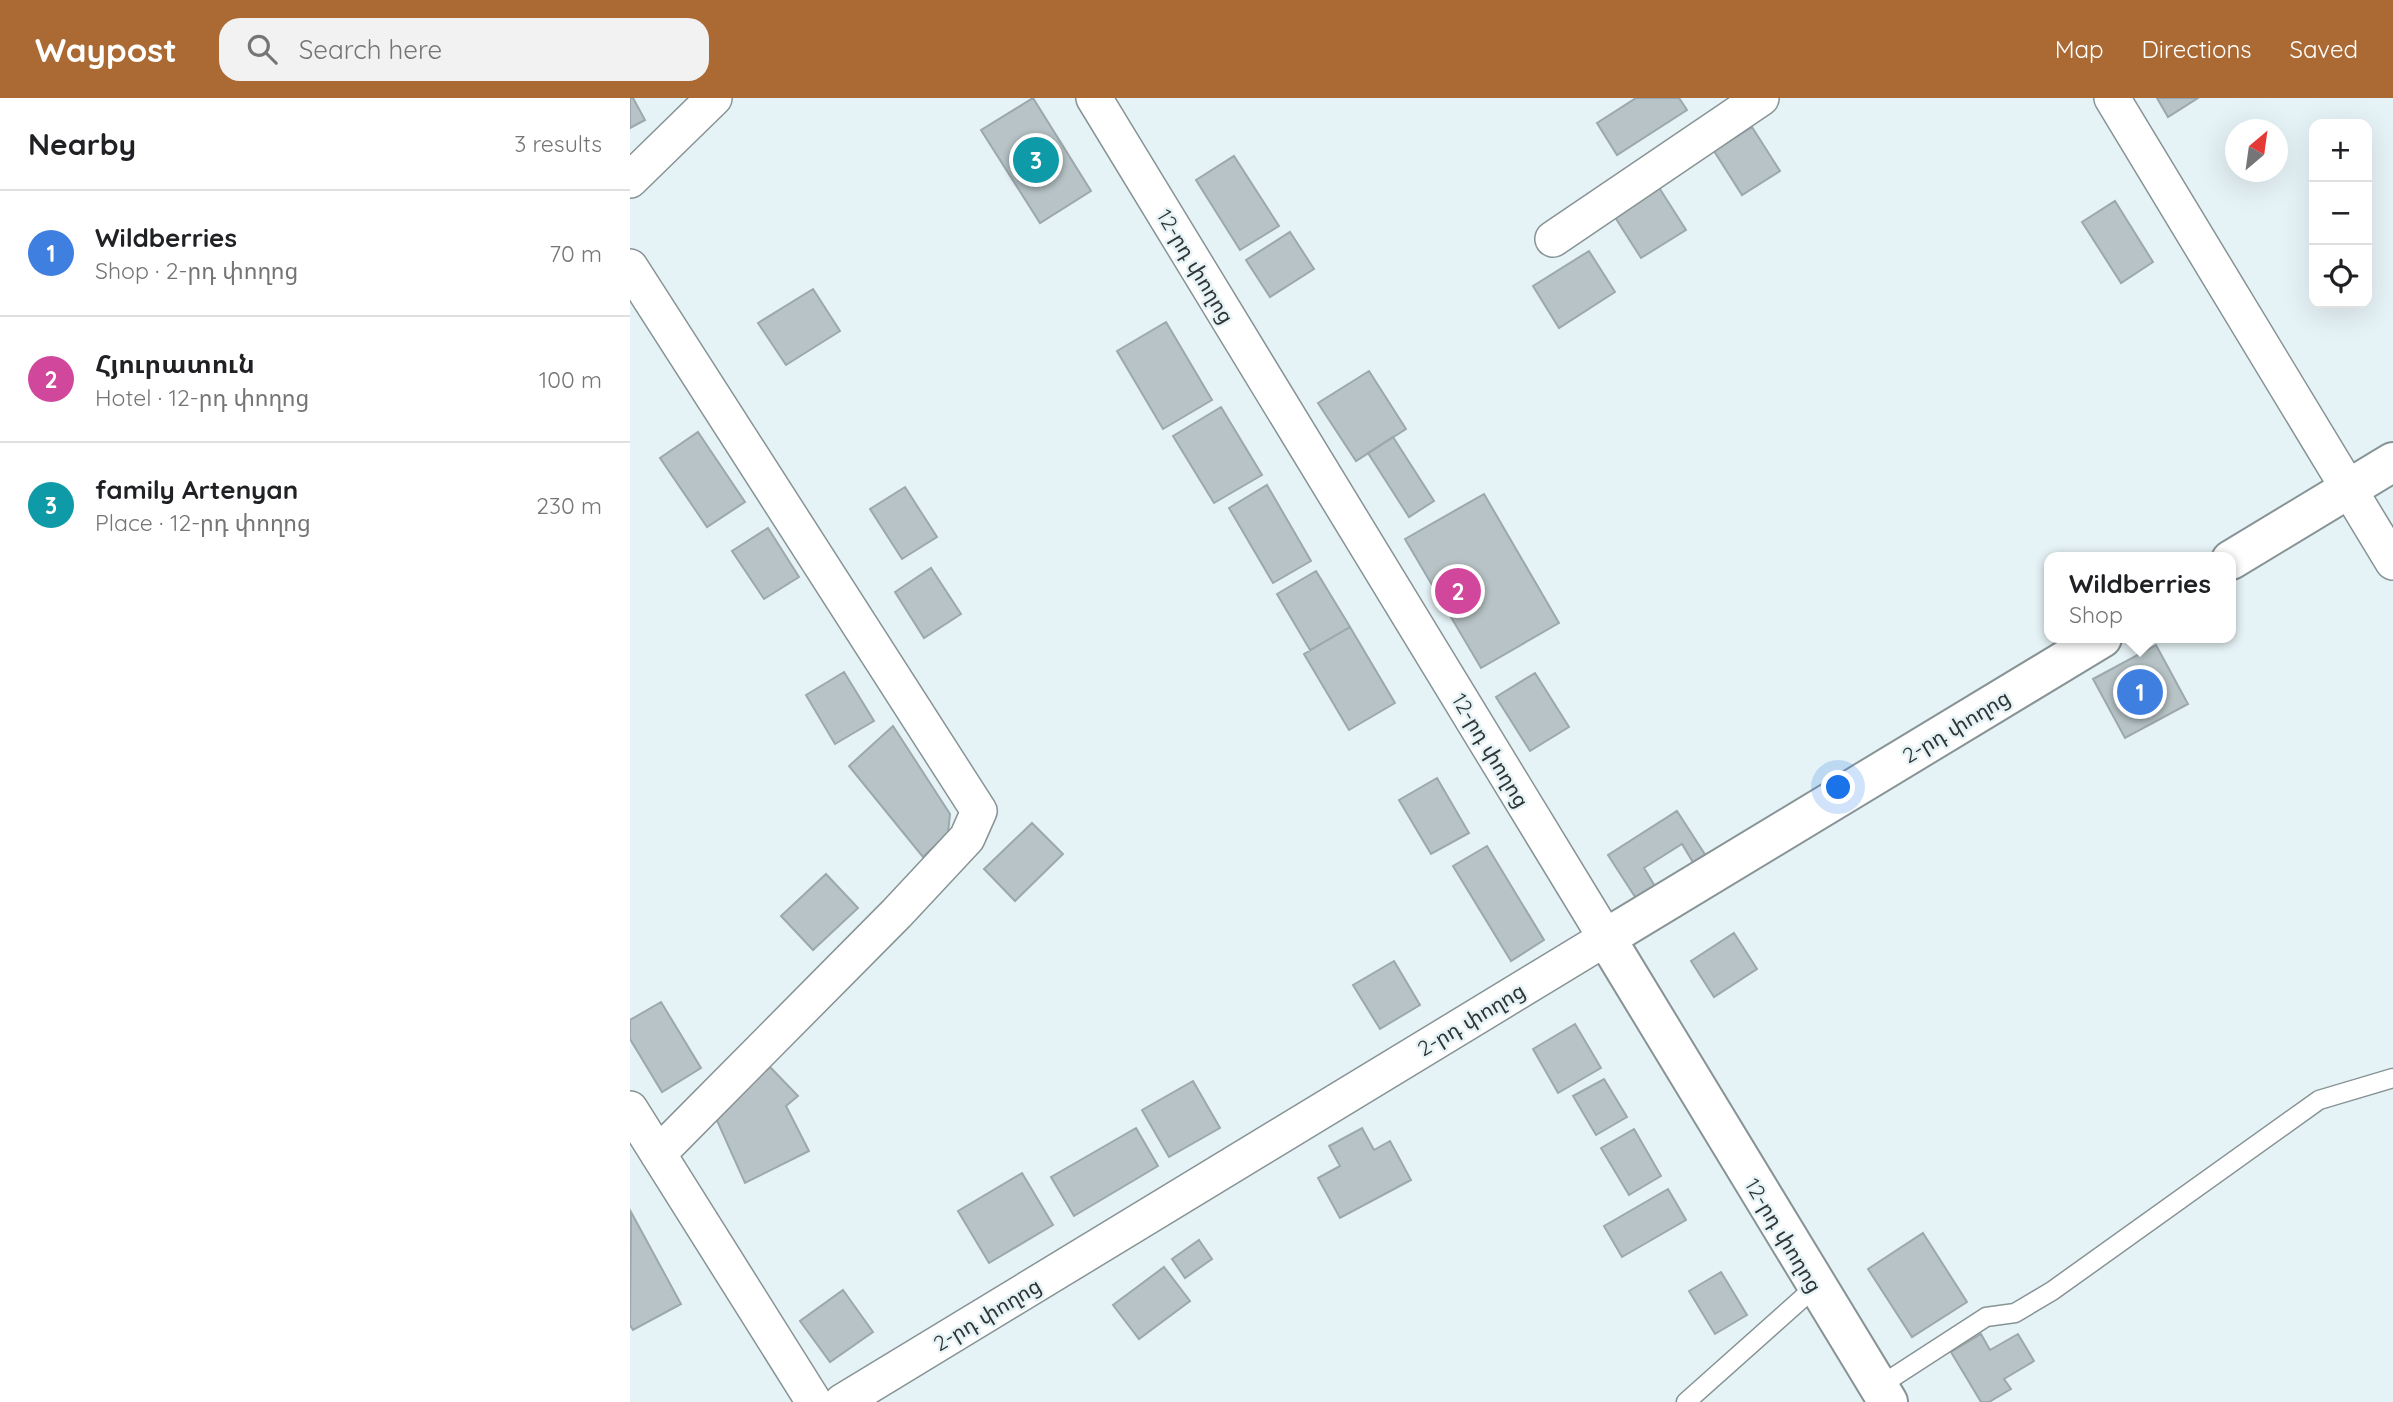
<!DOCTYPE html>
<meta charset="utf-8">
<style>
body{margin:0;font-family:Quicksand,"Noto Sans Armenian",sans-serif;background:#f2f2f2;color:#202124}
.controls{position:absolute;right:21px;top:21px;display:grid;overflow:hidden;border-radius:14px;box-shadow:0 7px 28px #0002}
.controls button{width:63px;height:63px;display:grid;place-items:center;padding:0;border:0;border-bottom:2px solid #e0e0e0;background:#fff;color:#202124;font:35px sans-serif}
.compass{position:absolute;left:1595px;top:21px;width:63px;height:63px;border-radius:50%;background:#fff;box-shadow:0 7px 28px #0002;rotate:29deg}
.you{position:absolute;left:1209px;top:690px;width:24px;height:24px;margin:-18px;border:5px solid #fff;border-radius:50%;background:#1a73e8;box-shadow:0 0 0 10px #1a73e833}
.badge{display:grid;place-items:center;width:46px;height:46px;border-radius:50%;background:#ab6a34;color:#fff;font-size:23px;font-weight:700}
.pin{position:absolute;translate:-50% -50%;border:4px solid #fff;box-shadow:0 2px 7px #0006}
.popup{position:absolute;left:1414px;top:454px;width:192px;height:91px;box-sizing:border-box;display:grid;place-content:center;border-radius:14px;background:#fff;filter:drop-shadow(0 2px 5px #0005);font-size:23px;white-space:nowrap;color:#757577}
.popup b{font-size:26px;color:#202124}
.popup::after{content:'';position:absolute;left:50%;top:100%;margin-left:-14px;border:14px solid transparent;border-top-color:#fff}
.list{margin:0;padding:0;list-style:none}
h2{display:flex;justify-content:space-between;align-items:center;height:91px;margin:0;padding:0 28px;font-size:30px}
h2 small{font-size:23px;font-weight:400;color:#757577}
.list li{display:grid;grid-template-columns:46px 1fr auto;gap:21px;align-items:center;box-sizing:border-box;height:126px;padding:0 28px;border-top:2px solid #e0e0e0}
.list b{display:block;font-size:26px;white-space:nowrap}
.list p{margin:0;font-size:23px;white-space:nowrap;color:#757577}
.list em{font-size:23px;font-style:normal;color:#757577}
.icon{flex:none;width:38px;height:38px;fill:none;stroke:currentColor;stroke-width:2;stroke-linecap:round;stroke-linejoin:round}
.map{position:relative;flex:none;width:1763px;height:1304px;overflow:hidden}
header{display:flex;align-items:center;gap:42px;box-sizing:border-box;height:98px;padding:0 35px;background:#ab6a34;color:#fff}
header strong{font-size:33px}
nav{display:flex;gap:38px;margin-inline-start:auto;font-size:24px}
.search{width:490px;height:63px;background:#f2f2f2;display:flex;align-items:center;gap:18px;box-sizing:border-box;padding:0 24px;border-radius:21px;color:#757577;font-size:26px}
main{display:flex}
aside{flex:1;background:#fff}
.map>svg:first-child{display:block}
.building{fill:#b7c3c6;stroke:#9ca8ab;stroke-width:2}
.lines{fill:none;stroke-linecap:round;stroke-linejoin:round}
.lane-casing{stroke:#879395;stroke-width:21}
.street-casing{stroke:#879395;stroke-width:38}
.secondary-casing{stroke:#879395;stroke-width:42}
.lane{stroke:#fff;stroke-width:18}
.street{stroke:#fff;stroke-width:35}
.secondary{stroke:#fff;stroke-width:38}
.labels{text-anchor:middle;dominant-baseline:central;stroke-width:5;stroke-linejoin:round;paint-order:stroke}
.street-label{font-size:21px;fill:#2f3435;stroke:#e6f3f6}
</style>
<header>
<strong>Waypost</strong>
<div class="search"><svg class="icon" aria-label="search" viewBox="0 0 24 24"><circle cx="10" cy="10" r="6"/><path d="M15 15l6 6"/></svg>Search here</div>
<nav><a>Map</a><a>Directions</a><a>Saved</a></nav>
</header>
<main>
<aside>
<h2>Nearby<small>3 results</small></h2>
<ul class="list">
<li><span class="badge" style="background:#3f7fe0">1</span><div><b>Wildberries</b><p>Shop · 2-րդ փողոց</p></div><em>70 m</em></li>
<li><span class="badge" style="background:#d1479c">2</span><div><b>Հյուրատուն</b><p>Hotel · 12-րդ փողոց</p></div><em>100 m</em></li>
<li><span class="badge" style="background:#0f9aa8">3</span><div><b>family Artenyan</b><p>Place · 12-րդ փողոց</p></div><em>230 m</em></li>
</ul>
</aside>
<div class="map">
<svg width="1763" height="1304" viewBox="0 0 1763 1304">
<rect width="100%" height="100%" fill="#e6f3f6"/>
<path class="building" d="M 0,0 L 3,0 L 15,22 L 0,30 Z
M 403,0 L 461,93 L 410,125 L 351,32 Z
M 1006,0 L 1049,0 L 1057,12 L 987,57 L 967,25 Z
M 1527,0 L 1568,0 L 1538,19 Z
M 1122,29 L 1150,73 L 1112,97 L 1084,53 Z
M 604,58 L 649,128 L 610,152 L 566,82 Z
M 1028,88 L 1056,132 L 1011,160 L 983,116 Z
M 1485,103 L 1523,164 L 1491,185 L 1452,124 Z
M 660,134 L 684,171 L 640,199 L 616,162 Z
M 959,153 L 985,194 L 929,230 L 903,188 Z
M 183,191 L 210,233 L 156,267 L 128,225 Z
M 536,224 L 582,302 L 533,331 L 487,253 Z
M 739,273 L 776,331 L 726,363 L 688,305 Z
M 591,309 L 632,377 L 584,405 L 543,338 Z
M 68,334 L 115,404 L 77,429 L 30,360 Z
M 763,339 L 804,403 L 779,419 L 738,355 Z
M 637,387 L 681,463 L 643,485 L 599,410 Z
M 275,389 L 307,439 L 272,461 L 240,411 Z
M 854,396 L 929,525 L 851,570 L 775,441 Z
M 138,430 L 169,479 L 134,501 L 102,453 Z
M 301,470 L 331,516 L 294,540 L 265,494 Z
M 686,473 L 720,529 L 680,552 L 647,496 Z
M 720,529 L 765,605 L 719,632 L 674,556 Z
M 1526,547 L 1558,606 L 1495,640 L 1463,581 Z
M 214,574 L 244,623 L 205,646 L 176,597 Z
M 905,575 L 939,629 L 900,653 L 866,599 Z
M 263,628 L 320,716 L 318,735 L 293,759 L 219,668 Z
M 807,680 L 839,735 L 801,756 L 769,702 Z
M 1047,713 L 1076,758 L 1064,766 L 1052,746 L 1014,770 L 1026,790 L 1007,802 L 978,757 Z
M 402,725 L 433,756 L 385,803 L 354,771 Z
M 857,748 L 914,842 L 881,863 L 823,768 Z
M 196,776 L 228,810 L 183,852 L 151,818 Z
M 1104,835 L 1127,871 L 1084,899 L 1061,863 Z
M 764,863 L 790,907 L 750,931 L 723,887 Z
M 31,904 L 71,970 L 32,994 L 0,941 L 0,922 Z
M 945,926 L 971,970 L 928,995 L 903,951 Z
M 140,969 L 168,998 L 156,1008 L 179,1053 L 115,1085 L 85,1018 Z
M 974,981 L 997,1019 L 966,1037 L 943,998 Z
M 563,983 L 590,1030 L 539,1059 L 512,1012 Z
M 506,1030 L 528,1068 L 444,1118 L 421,1079 Z
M 732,1030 L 744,1052 L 760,1043 L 781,1082 L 710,1120 L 688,1080 L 710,1068 L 699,1048 Z
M 1004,1031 L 1031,1078 L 999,1097 L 971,1050 Z
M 392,1075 L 423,1127 L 359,1165 L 328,1113 Z
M 1038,1091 L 1056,1122 L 992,1159 L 974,1128 Z
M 1,1114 L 51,1206 L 3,1232 L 0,1227 Z
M 1293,1135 L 1337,1204 L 1282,1239 L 1238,1171 Z
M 569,1142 L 582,1161 L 555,1180 L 542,1161 Z
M 534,1169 L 560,1203 L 509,1241 L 483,1207 Z
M 1091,1174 L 1117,1217 L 1085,1236 L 1059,1193 Z
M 213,1192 L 243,1234 L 200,1264 L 170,1223 Z
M 1351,1236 L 1360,1252 L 1388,1236 L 1404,1263 L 1374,1281 L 1381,1291 L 1359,1304 L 1351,1304 L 1321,1254 Z"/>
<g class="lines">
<defs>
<path id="lane" d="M 1248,1289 L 1356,1219 L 1385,1215 L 1422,1193 L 1689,1002 L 1763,980
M 1056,1304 L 1185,1189"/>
<path id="street" d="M 1482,0 L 1763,464
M 0,82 L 84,0
M 923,141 L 1131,0
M 0,169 L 349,713 L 337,740 L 267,815 L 28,1056
M 0,1011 L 184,1304
M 212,1304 L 976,840 L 464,0"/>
<path id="secondary" d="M 1601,462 L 1763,364
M 1258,1304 L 976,840 L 1472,540"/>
</defs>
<use href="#lane" class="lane-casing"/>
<use href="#street" class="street-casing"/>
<use href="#secondary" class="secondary-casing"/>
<use href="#lane" class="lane"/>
<use href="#street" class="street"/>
<use href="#secondary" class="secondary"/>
</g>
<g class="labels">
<g class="street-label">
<text transform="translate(566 168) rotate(59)">12-րդ փողոց</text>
<text transform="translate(1326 628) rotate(-31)">2-րդ փողոց</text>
<text transform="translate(861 652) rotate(59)">12-րդ փողոց</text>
<text transform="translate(841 921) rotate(-31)">2-րդ փողոց</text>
<text transform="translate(1154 1137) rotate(59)">12-րդ փողոց</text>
<text transform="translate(357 1216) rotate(-31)">2-րդ փողոց</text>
</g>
</g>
</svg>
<div class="controls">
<button>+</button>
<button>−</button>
<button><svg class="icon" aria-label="locate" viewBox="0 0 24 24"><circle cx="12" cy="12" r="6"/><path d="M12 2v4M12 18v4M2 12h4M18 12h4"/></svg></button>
</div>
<svg class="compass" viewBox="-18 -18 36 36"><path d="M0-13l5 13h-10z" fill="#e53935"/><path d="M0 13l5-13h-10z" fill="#757577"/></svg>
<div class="you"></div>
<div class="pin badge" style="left:1510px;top:594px;background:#3f7fe0">1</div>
<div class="popup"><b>Wildberries</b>Shop</div>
<div class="pin badge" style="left:828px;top:493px;background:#d1479c">2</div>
<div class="pin badge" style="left:406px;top:62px;background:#0f9aa8">3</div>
</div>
</main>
